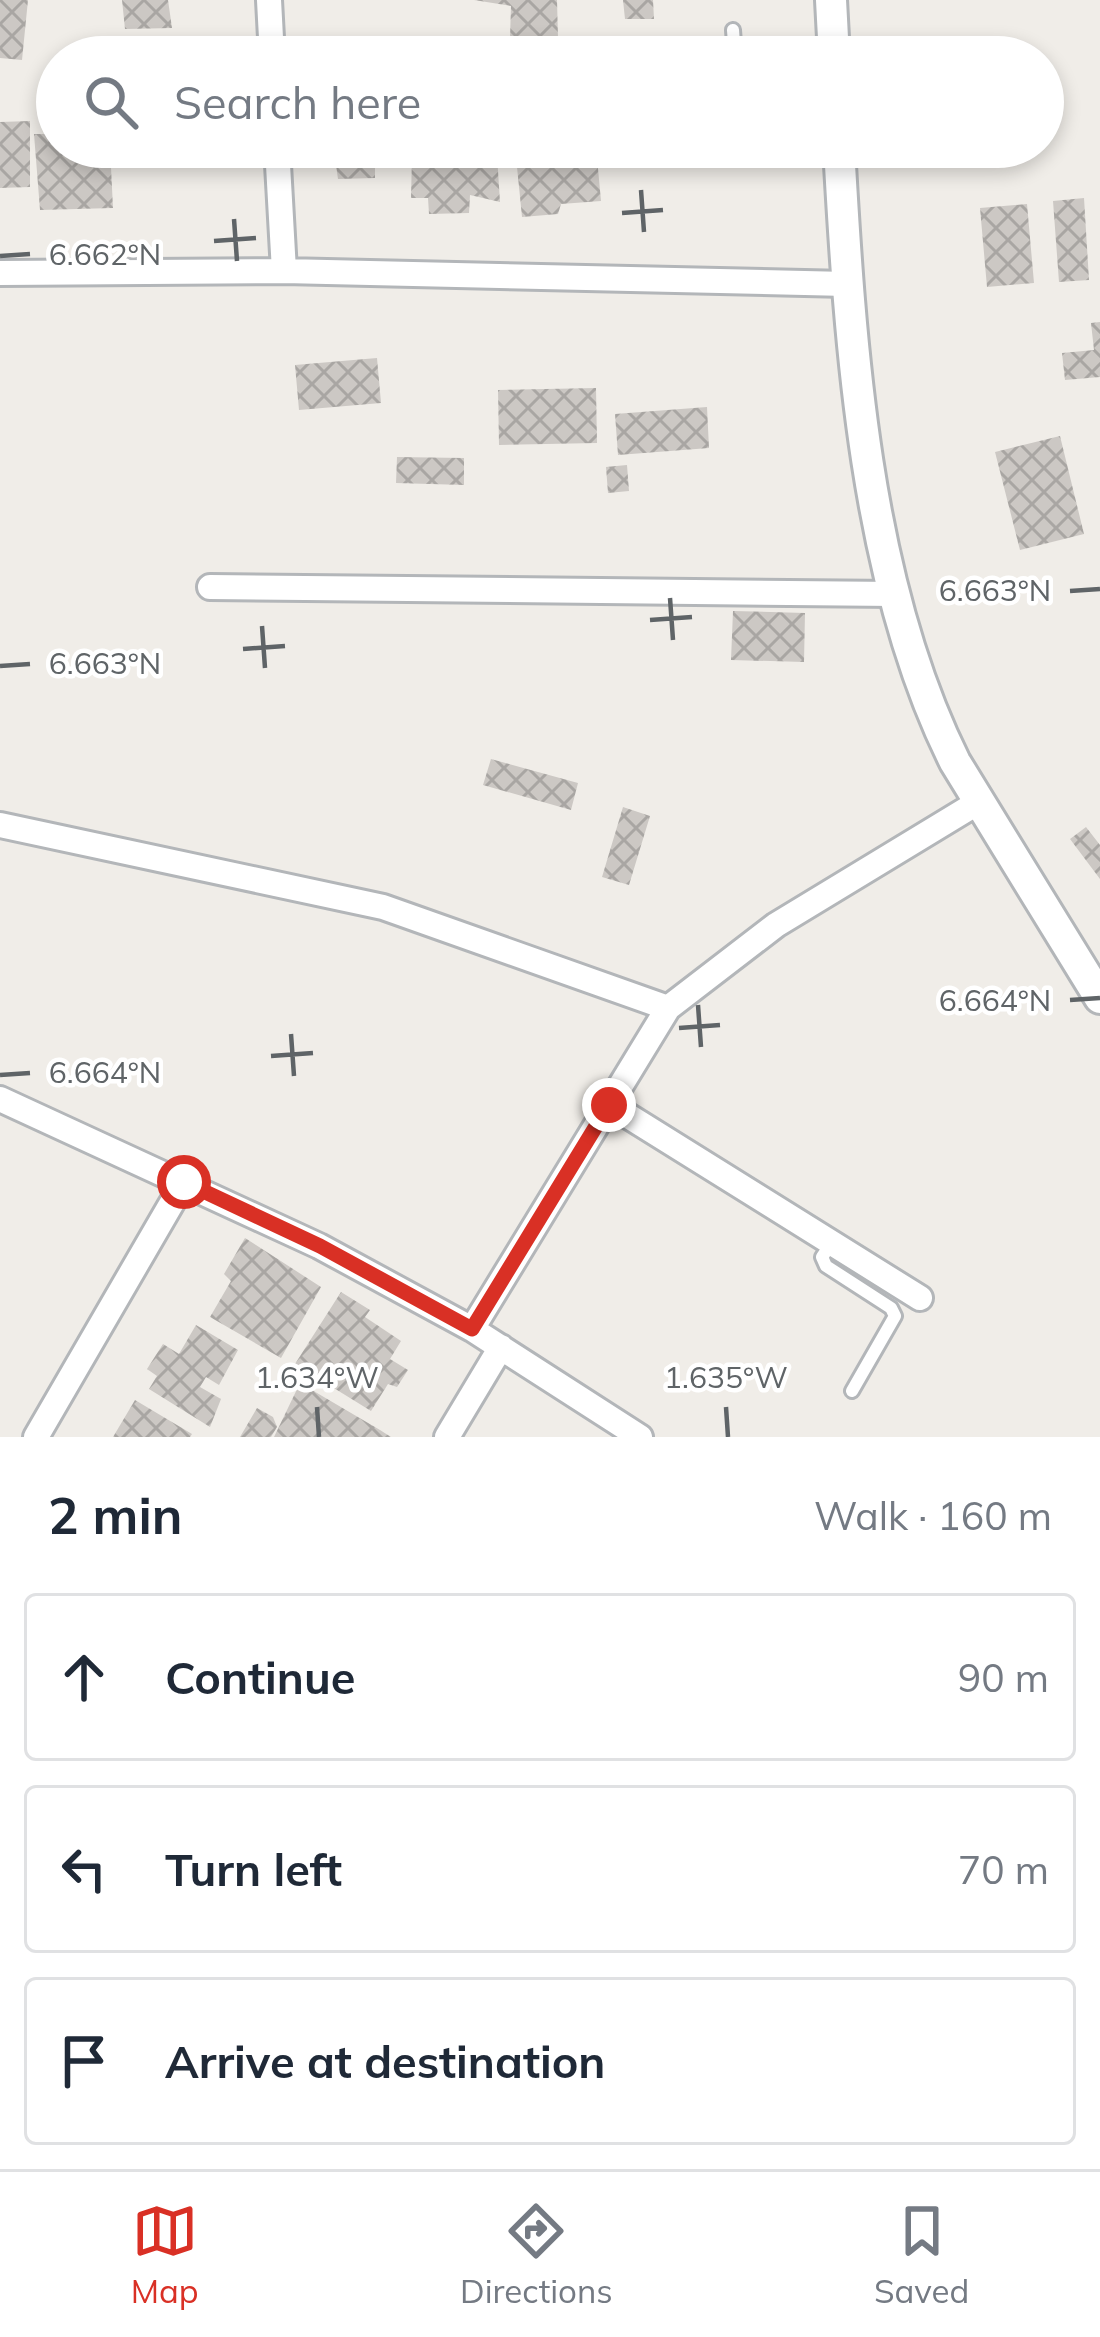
<!DOCTYPE html>
<meta charset="utf-8">
<style>
body{margin:0;font-family:Mulish,sans-serif;background:#f6f6f7;color:#1f2937}
.stop{position:absolute;width:36px;height:36px;margin:-27px;border:9px solid #d93025;border-radius:50%;background:#fff}
.stop.end{background:#d93025;border-color:#fff;box-shadow:0 3px 12px #0008}
.list{margin:0;padding:0;list-style:none}
h2{display:flex;justify-content:space-between;align-items:center;height:156px;margin:0;padding:0 48px;font-size:51px}
h2 small{font-size:39px;font-weight:400;color:#747a83}
.list li{display:grid;grid-template-columns:78px 1fr auto;gap:36px;align-items:center;box-sizing:border-box;height:168px;margin:0 24px 24px;padding:0 24px;border:3px solid #e0e1e3;border-radius:12px}
.list b{display:block;font-size:45px;white-space:nowrap}
.list em{font-size:39px;font-style:normal;color:#747a83}
.icon{flex:none;width:66px;height:66px;fill:none;stroke:currentColor;stroke-width:2;stroke-linecap:round;stroke-linejoin:round}
.map{position:relative;flex:none;width:1100px;height:1437px;overflow:hidden}
.search{position:absolute;background:#fff;box-shadow:0 6px 18px #0003;left:36px;right:36px;top:36px;height:132px;display:flex;align-items:center;gap:30px;box-sizing:border-box;padding:0 42px;border-radius:66px;color:#747a83;font-size:45px}
.sheet{height:732px;background:#fff}
nav{display:flex;justify-content:space-around;align-items:center;box-sizing:border-box;height:168px;border-top:3px solid #e0e1e3;background:#fff;font-size:33px;color:#747a83}
nav a{display:grid;justify-items:center;gap:6px}
nav .on{color:#d93025}
.map>svg:first-child{display:block}
.building{fill:url(#building-cross-hatch)}
.lines{fill:none;stroke-linecap:round;stroke-linejoin:round}
.service-casing{stroke:#b3b6b9;stroke-width:18}
.minor-casing{stroke:#b3b6b9;stroke-width:30}
.tertiary-casing{stroke:#b3b6b9;stroke-width:36}
.service{stroke:#fff;stroke-width:12}
.minor{stroke:#fff;stroke-width:24}
.tertiary{stroke:#fff;stroke-width:30}
.route{stroke:#d93025;stroke-width:15}
.ticks{fill:none;stroke:#5f6467;stroke-width:4.5}
.ticks-label{font-size:30px;text-anchor:middle;fill:#5f6467;stroke:#fff;stroke-width:9;stroke-linejoin:round;paint-order:stroke}
</style>
<div class="map">
<svg width="1100" height="1437" viewBox="0 0 1100 1437">
<defs>
<pattern id="building-cross-hatch" width="8" height="8" patternUnits="userSpaceOnUse" patternTransform="scale(3)"><rect width="8" height="8" fill="#ccc8c4"/><path d="M0 0l8 8M0 8l8-8" fill="none" stroke="#a9a6a3"/></pattern>
</defs>
<rect width="100%" height="100%" fill="#f0ede8"/>
<path class="building" d="M 0,0 L 28,0 L 22,60 L 0,58 Z
M 122,0 L 168,0 L 172,28 L 125,29 Z
M 474,0 L 557,0 L 558,38 L 510,38 L 511,6 Z
M 623,0 L 653,0 L 654,19 L 625,19 Z
M 30,121 L 30,187 L 0,188 L 0,122 Z
M 34,134 L 57,134 L 57,147 L 110,147 L 113,208 L 40,210 Z
M 303,147 L 391,147 L 392,155 L 375,155 L 375,178 L 338,179 L 335,158 L 305,160 Z
M 515,147 L 596,147 L 601,201 L 561,204 L 558,214 L 522,217 Z
M 412,155 L 497,155 L 500,202 L 470,195 L 469,213 L 429,214 L 428,198 L 411,198 Z
M 1084,198 L 1089,280 L 1059,282 L 1053,201 Z
M 1027,204 L 1034,283 L 987,287 L 980,208 Z
M 1100,322 L 1100,377 L 1065,380 L 1062,353 L 1094,350 L 1091,323 Z
M 377,358 L 381,403 L 299,410 L 295,365 Z
M 596,388 L 597,443 L 499,445 L 498,390 Z
M 707,407 L 709,448 L 618,455 L 615,414 Z
M 1060,436 L 1084,534 L 1020,550 L 995,452 Z
M 397,457 L 464,458 L 464,485 L 396,483 Z
M 627,465 L 629,491 L 608,493 L 606,467 Z
M 733,611 L 805,613 L 804,662 L 731,660 Z
M 491,759 L 578,783 L 571,810 L 483,785 Z
M 623,807 L 650,816 L 629,885 L 602,877 Z
M 1086,827 L 1100,845 L 1100,879 L 1070,839 Z
M 245,1238 L 321,1287 L 281,1358 L 210,1317 L 231,1281 L 224,1274 Z
M 341,1292 L 370,1310 L 365,1317 L 401,1341 L 390,1359 L 408,1370 L 397,1387 L 388,1384 L 371,1411 L 295,1364 Z
M 196,1325 L 238,1350 L 219,1385 L 206,1377 L 200,1387 L 221,1399 L 210,1427 L 149,1389 L 157,1376 L 147,1369 L 163,1344 L 179,1354 Z
M 300,1383 L 380,1430 L 391,1437 L 274,1437 Z
M 135,1400 L 192,1434 L 190,1437 L 113,1437 Z
M 257,1408 L 273,1417 L 277,1427 L 271,1437 L 240,1437 Z"/>
<g class="lines">
<defs>
<path id="service" d="M 733,30 L 735,57
M 831,1244 L 822,1257 L 826,1266 L 891,1308 L 895,1316 L 852,1391"/>
<path id="minor" d="M 269,0 L 272,57
M 277,147 L 284,271
M 0,273 L 284,271 L 847,284
M 210,587 L 896,594
M 0,825 L 383,907 L 668,1008
M 0,1099 L 319,1246 L 472,1329 L 640,1437
M 609,1104 L 920,1298
M 472,1329 L 668,1008 L 776,925 L 977,803
M 36,1437 L 184,1182
M 447,1437 L 501,1347"/>
<path id="tertiary" d="M 831,0 L 834,57
M 839,147 C 850,345 865,582 955,762 L 1100,998"/>
</defs>
<use href="#service" class="service-casing"/>
<use href="#minor" class="minor-casing"/>
<use href="#tertiary" class="tertiary-casing"/>
<use href="#service" class="service"/>
<use href="#minor" class="minor"/>
<use href="#tertiary" class="tertiary"/>
</g>
<g class="lines">
<path class="route" d="M 184,1182 L 320,1246 L 472,1329 L 609,1105"/>
</g>
<path class="ticks" d="M 641,190 L 644,232M 622,213 L 663,210M 234,219 L 237,261M 214,241 L 256,238M 0,256 L 30,254M 1070,591 L 1100,589M 670,598 L 673,640M 650,620 L 692,617M 262,626 L 265,668M 243,649 L 285,646M 0,666 L 30,664M 1070,1000 L 1100,998M 698,1005 L 701,1047M 679,1028 L 720,1025M 291,1034 L 294,1076M 271,1056 L 313,1053M 0,1075 L 30,1073M 317,1407 L 319,1437M 726,1407 L 728,1437"/>
<g class="ticks-label">
<text x="105" y="265">6.662°N</text>
<text x="995" y="601">6.663°N</text>
<text x="105" y="674">6.663°N</text>
<text x="995" y="1011">6.664°N</text>
<text x="105" y="1083">6.664°N</text>
<text x="317" y="1388">1.634°W</text>
<text x="726" y="1388">1.635°W</text>
</g>
</svg>
<div class="stop" style="left:184px;top:1182px"></div>
<div class="stop end" style="left:609px;top:1105px"></div>
<div class="search"><svg class="icon" aria-label="search" viewBox="0 0 24 24"><circle cx="10" cy="10" r="6"/><path d="M15 15l6 6"/></svg>Search here</div>
</div>
<section class="sheet">
<h2>2 min<small>Walk · 160 m</small></h2>
<ul class="list">
<li><svg class="icon" aria-label="ahead" viewBox="0 0 24 24"><path d="M12 20V5M6 11l6-6 6 6"/></svg><div><b>Continue</b></div><em>90 m</em></li>
<li><svg class="icon" aria-label="left" viewBox="0 0 24 24"><path d="M17 20v-9H6M10 6l-5 5 5 5"/></svg><div><b>Turn left</b></div><em>70 m</em></li>
<li><svg class="icon" aria-label="arrive" viewBox="0 0 24 24"><path d="M6 21V4h12l-3 4 3 4H6"/></svg><div><b>Arrive at destination</b></div></li>
</ul>
</section>
<nav>
<a class="on"><svg class="icon" aria-label="map" viewBox="0 0 24 24"><path d="M3 6l6-2 6 2 6-2v14l-6 2-6-2-6 2zM9 4v14M15 6v14"/></svg>Map</a>
<a><svg class="icon" aria-label="directions" viewBox="0 0 24 24"><path d="M12 3l9 9-9 9-9-9zM9 14v-3h6M13 9l2 2-2 2"/></svg>Directions</a>
<a><svg class="icon" aria-label="saved" viewBox="0 0 24 24"><path d="M7 4h10v16l-5-4-5 4z"/></svg>Saved</a>
</nav>
